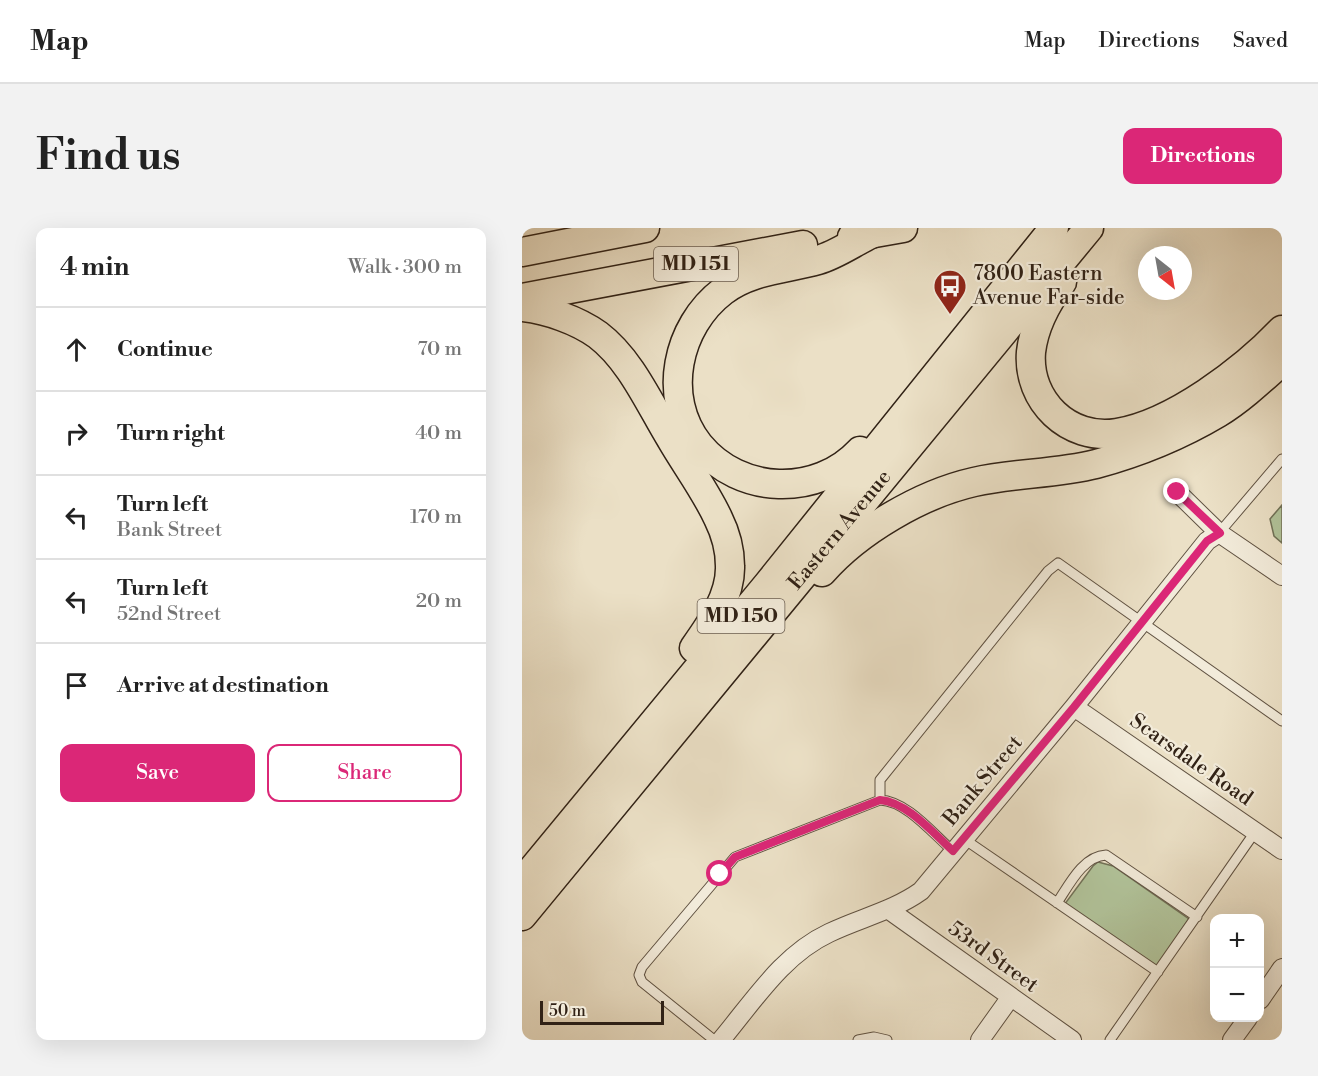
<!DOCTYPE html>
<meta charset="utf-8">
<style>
body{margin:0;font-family:"Libre Bodoni",serif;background:#f2f2f2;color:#222}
.controls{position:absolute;right:18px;bottom:18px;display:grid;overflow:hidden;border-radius:12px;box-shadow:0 6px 24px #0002}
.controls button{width:54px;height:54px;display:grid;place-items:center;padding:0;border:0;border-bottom:2px solid #e0e0e0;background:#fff;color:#222;font:30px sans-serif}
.compass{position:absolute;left:616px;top:18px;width:54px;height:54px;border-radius:50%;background:#fff;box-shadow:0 6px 24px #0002;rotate:149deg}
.scale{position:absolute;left:18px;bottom:15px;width:124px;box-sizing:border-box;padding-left:6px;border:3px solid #312216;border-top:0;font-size:16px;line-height:21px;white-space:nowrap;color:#312216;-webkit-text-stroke:4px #f2ebda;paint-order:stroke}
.stop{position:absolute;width:18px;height:18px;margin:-14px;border:4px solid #db2777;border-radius:50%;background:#fff}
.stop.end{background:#db2777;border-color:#fff;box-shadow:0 2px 6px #0008}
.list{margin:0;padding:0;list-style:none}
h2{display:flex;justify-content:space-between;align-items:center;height:78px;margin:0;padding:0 24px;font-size:26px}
h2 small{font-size:20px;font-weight:400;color:#767676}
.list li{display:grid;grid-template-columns:39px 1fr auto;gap:18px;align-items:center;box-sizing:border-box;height:84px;padding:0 24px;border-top:2px solid #e0e0e0}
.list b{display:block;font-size:22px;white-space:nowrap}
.list p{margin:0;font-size:20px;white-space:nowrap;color:#767676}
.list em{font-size:20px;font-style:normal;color:#767676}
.actions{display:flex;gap:12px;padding:18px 24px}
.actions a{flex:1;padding:14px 0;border:2px solid #db2777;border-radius:12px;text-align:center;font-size:21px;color:#db2777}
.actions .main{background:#db2777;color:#fff}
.icon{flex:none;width:33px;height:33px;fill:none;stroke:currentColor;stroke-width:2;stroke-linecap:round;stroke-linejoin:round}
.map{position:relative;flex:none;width:760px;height:812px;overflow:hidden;border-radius:12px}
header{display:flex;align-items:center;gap:36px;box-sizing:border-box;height:84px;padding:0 30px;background:#fff;border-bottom:2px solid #e0e0e0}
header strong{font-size:28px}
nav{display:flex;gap:33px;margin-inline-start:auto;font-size:21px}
.intro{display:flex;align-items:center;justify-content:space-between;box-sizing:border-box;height:144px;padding:0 36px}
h1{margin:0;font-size:42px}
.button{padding:15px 27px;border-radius:12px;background:#db2777;color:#fff;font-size:21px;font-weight:700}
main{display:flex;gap:36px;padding:0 36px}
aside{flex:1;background:#fff;border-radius:12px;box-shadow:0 6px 24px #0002}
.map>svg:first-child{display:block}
.green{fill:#b1c39a;stroke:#717258;stroke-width:1.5}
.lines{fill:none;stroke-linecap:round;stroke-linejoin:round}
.lane-casing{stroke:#605242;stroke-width:11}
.street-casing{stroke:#605242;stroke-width:20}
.primary-casing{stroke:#312216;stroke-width:31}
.lane{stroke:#f2ebda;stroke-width:9}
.street{stroke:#f2ebda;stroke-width:18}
.primary{stroke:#ebe0c6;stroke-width:28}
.route{stroke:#db2777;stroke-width:8}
.labels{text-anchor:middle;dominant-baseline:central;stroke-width:4.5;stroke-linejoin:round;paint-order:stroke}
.shield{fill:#f2ebda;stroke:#6b5e51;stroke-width:1.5}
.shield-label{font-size:20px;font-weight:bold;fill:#312216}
.poi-label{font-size:21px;fill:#312216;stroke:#f2ebda;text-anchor:start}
.street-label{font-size:21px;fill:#312216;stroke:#f2ebda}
</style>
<header>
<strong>Map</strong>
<nav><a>Map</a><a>Directions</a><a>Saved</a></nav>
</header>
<div class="intro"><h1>Find us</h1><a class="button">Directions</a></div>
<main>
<aside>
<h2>4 min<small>Walk · 300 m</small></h2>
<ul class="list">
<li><svg class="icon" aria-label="ahead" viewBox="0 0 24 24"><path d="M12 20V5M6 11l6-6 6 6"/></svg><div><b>Continue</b></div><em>70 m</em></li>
<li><svg class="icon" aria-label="right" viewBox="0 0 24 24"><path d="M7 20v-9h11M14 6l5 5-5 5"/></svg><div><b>Turn right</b></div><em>40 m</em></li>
<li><svg class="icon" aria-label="left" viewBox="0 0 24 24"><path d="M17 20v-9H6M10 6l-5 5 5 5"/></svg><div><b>Turn left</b><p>Bank Street</p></div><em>170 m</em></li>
<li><svg class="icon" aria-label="left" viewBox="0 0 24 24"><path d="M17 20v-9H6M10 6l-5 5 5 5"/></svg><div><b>Turn left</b><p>52nd Street</p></div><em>20 m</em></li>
<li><svg class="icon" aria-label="arrive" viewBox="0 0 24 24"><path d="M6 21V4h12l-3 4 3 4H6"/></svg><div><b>Arrive at destination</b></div></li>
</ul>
<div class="actions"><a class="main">Save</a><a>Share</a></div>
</aside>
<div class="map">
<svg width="760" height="812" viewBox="0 0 760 812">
<rect width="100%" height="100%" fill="#ebe0c6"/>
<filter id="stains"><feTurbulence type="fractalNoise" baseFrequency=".00333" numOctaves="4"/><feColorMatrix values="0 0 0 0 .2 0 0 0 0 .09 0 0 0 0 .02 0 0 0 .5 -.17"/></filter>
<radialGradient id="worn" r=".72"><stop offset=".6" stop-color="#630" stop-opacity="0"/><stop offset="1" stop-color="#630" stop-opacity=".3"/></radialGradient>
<path class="green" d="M 760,277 L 760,315 L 752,308 L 748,291 Z
M 576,634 L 591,638 L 667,691 L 635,738 L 542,677 L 571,638 Z"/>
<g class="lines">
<defs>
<path id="lane" d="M 697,305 L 760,231
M 358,572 C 385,573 411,606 431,623
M 442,611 L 636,744
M 535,675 C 547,657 561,628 584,627 L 675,689
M 192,812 L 120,754 L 117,747 L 120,739 L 213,629 L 358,572 L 358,552 L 526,343 L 536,335 L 760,493
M 336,812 L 352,809 L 365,812
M 588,812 L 733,604"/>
<path id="street" d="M 655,264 L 697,305 L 760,348
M 552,479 L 760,622
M 367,682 L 550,812
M 738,772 L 760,740
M 199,812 C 231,774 260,727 307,705 C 338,690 371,683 399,663 L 552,479 L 685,313 L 697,305
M 458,812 L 488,770
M 710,812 L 726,790"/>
<g id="primary">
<path d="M 330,9 L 381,0"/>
<path d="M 0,24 L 123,0"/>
<path d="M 540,54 C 525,74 512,98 509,124 C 505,173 547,213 595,205 C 651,196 722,142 760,102"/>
<path d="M 0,70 L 281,17"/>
<path d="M 0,79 C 26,82 55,92 76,107 C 109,132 128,177 149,211 C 164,237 183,262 196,290 C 203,304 208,321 208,338 C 209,368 189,396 172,420"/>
<path d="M 338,223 C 295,269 218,267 177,217 C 139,169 155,98 201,63 C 228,42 264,41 296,32 C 314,27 332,14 349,6"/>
<path d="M 300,344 C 336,303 399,266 452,254 C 492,245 534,246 574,236 C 615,225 659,207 696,185 C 719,171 740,151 760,133"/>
<path d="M 0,654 L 246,356 L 532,0"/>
<path id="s1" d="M 0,688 L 567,0"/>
</g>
</defs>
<use href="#lane" class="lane-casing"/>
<use href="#street" class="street-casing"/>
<use href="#primary" class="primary-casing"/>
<use href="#lane" class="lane"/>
<use href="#street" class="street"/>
<use href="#primary" class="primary"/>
</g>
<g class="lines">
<path class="route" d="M 198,646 L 213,629 L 358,572 C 385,574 411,605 431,623 L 552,479 L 685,313 L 698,305 L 655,264"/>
</g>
<defs>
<symbol id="bus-pin" viewBox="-11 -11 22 30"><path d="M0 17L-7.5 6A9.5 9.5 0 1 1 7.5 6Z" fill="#8f2418" stroke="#f2ebda"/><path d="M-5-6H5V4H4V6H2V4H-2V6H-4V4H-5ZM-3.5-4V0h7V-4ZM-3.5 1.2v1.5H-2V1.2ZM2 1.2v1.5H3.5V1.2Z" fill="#fff"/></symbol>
</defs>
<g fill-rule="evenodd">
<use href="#bus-pin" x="409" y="39" width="38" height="52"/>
</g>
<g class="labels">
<g class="shield">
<rect x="132" y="19" width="84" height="34" rx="4.5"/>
<rect x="175.5" y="371" width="87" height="34" rx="4.5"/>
</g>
<g class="shield-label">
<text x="174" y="36">MD 151</text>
<text x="219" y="388">MD 150</text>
</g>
<g class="poi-label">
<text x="451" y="46">7800 Eastern<tspan x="451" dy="24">Avenue Far-side</tspan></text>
</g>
<g class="street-label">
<text stroke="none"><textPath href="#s1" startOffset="500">Eastern Avenue</textPath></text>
<text transform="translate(669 532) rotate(35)">Scarsdale Road</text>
<text transform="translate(461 553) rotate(-50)">Bank Street</text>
<text transform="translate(471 729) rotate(36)">53rd Street</text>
</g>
</g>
<rect width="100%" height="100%" filter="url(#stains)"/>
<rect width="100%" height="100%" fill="url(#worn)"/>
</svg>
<div class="controls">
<button>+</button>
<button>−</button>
</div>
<svg class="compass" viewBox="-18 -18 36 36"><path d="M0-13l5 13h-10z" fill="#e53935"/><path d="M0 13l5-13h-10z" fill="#767676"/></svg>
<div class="scale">50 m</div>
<div class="stop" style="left:198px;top:646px"></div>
<div class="stop end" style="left:655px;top:264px"></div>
</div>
</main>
